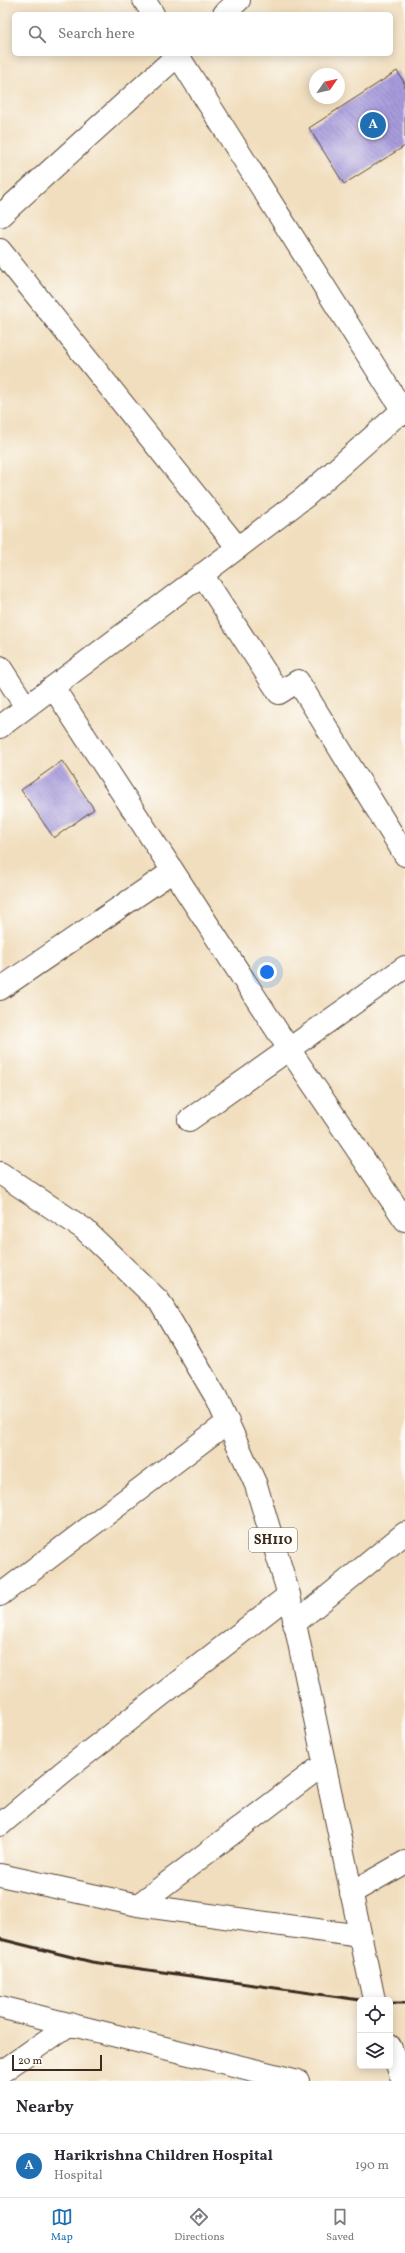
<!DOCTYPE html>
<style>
body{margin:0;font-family:Vollkorn,serif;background:#f2f2f3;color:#2b2b33}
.controls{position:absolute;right:12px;bottom:12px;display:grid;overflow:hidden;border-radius:6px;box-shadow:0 2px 10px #0003}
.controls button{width:36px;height:36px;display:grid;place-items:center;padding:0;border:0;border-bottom:1px solid #e1e1e2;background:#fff;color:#2b2b33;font:20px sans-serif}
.compass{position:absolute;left:309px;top:68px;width:36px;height:36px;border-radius:50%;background:#fff;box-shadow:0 2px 10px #0003;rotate:56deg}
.scale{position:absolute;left:12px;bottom:10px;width:90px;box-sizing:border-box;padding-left:4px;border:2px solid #3b2a1e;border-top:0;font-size:11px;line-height:14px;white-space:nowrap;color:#3b2a1e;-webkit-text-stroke:3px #fdfcf7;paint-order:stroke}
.you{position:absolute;left:267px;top:972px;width:14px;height:14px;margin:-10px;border:3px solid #fff;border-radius:50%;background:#1a73e8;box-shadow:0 0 0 6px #1a73e833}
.badge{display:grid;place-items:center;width:26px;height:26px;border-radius:50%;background:#1f6fb2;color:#fff;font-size:13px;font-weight:700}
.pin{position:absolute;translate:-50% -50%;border:2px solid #fff;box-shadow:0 1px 4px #0006}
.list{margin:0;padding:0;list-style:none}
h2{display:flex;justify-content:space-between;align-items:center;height:52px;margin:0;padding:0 16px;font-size:17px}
h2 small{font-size:13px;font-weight:400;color:#7c7c81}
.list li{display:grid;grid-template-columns:26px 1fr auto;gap:12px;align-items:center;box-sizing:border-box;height:64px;padding:0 16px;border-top:1px solid #e1e1e2}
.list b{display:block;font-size:15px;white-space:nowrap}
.list p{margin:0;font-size:13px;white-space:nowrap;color:#7c7c81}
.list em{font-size:13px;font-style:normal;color:#7c7c81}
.icon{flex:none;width:22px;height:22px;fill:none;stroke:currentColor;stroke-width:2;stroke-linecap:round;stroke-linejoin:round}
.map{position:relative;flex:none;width:405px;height:2081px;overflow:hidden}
.search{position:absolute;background:#fff;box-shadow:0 2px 10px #0003;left:12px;right:12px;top:12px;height:44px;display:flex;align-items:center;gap:10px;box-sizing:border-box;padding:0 14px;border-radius:6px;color:#7c7c81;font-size:15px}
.sheet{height:116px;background:#fff}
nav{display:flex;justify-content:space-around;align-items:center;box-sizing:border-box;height:56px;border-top:1px solid #e1e1e2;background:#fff;font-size:11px;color:#7c7c81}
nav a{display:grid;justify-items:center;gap:2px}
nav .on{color:#1f6fb2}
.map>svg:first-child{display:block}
.building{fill:url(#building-back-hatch)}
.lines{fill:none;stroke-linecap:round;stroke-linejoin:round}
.street-casing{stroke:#564536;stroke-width:24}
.primary-casing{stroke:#564536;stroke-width:24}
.street{stroke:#fff;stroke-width:22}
.primary{stroke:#fff;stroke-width:22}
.rail{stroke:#3b2a1e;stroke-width:3}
.labels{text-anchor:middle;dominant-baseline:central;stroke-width:3.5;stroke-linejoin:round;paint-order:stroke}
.shield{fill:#fdfcf7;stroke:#75695f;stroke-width:1}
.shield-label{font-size:14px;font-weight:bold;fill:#3b2a1e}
</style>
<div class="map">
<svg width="405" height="2081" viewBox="0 0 405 2081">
<defs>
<pattern id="building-back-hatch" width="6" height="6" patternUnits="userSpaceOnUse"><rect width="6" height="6" fill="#a89cdd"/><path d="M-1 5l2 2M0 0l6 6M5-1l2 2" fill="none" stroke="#8a7fb3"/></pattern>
</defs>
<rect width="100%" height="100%" fill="#fdfcf7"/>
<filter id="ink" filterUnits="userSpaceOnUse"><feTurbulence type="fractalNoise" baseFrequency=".025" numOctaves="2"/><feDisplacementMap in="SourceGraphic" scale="8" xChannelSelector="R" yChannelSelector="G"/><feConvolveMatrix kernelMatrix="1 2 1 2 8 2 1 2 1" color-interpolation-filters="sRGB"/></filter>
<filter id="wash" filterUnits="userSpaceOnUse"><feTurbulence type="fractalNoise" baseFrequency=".012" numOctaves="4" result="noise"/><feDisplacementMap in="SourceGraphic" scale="16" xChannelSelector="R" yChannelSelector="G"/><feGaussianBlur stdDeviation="0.9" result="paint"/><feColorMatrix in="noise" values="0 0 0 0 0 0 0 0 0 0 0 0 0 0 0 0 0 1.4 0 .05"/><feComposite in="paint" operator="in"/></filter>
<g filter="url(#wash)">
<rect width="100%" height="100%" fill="#f1debe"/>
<g id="blocks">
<path class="building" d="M 397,71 L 405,84 L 405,146 L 344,184 L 309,128 Z
M 62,761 L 94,809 L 54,838 L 21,790 Z"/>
</g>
</g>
<g filter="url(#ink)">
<use href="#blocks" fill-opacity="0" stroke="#564536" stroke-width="1"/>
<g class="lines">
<defs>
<path id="street" d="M 144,0 L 153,14
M 224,14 L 239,0
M 177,54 L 405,414
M 0,216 L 179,54
M 0,250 L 238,548
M 202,574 L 279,693 L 298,681 L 405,855
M 0,667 L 26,707
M 53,687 L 289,1049 L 405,1220
M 0,727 L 305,497 L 405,408
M 0,989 L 173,871
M 189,1120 L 405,967
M 0,1595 L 228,1422
M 294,1624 L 405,1533
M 0,1825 L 63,1772 L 289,1595
M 0,1875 L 138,1905 L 360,1936
M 351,1893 L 405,1862
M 138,1905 L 324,1764
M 0,2007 L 298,2081
M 0,2073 L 70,2024"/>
<path id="primary" d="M 0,1173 L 84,1229 L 159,1301 L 216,1397 L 256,1485 L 289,1595 L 374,2000
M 390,2046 L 403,2081"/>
</defs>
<use href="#street" class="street-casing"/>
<use href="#primary" class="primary-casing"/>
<use href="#street" class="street"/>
<use href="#primary" class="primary"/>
<path class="rail" d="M 0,1939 L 92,1962 L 360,2000
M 390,2003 L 405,2003"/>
</g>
</g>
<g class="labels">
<rect class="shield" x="249" y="1528" width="48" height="24" rx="3"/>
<g class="shield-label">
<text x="273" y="1540">SH110</text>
</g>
</g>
</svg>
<div class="controls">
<button><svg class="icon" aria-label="locate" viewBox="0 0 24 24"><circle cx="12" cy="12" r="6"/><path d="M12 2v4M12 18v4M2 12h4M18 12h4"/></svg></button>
<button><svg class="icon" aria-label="layers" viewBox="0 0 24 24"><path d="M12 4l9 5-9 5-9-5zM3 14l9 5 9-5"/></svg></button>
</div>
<svg class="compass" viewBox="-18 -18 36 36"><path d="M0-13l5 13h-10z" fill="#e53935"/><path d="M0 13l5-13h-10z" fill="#7c7c81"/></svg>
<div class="scale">20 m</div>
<div class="you"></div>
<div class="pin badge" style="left:373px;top:125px">A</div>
<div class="search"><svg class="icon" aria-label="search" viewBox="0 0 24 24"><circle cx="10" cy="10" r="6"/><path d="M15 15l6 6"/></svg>Search here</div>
</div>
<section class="sheet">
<h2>Nearby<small></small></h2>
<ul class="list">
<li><span class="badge">A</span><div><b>Harikrishna Children Hospital</b><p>Hospital</p></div><em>190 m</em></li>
</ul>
</section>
<nav>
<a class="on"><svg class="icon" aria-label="map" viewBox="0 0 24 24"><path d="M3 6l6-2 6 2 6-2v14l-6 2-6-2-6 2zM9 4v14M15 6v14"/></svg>Map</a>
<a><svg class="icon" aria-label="directions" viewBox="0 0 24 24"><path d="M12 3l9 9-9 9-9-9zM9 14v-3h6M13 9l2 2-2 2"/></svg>Directions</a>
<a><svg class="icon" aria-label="saved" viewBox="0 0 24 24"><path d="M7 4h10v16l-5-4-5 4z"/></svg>Saved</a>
</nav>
